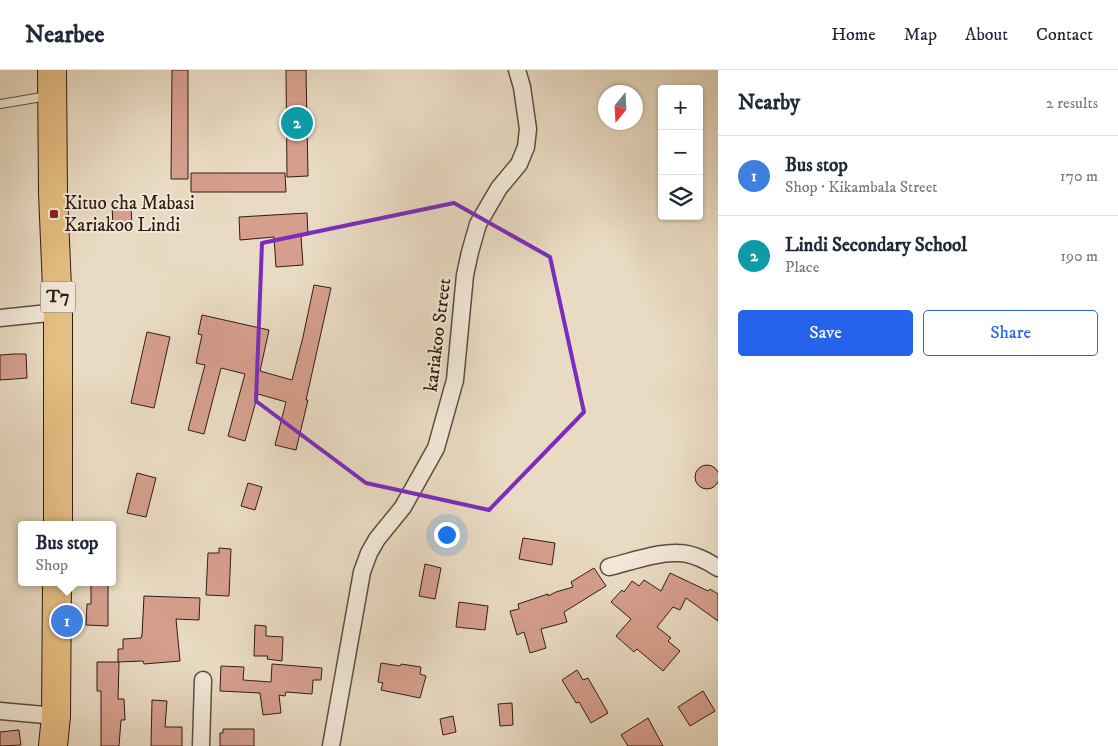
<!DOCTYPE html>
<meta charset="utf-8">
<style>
body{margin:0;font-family:"IM FELL DW Pica",serif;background:#f6f6f7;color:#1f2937}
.controls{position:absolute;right:15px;top:15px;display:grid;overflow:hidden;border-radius:5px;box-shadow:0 1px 4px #0004}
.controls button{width:45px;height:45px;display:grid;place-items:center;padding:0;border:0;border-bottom:1px solid #e0e1e3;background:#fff;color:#1f2937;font:25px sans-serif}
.compass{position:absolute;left:598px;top:15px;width:45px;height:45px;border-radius:50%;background:#fff;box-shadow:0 1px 4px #0004;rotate:198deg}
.you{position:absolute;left:446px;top:464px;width:18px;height:18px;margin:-12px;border:4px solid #fff;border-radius:50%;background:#1a73e8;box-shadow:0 0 0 8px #1a73e833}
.badge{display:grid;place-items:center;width:32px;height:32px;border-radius:50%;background:#2563eb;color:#fff;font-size:16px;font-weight:700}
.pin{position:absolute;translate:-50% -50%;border:2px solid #fff;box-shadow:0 1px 5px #0006}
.popup{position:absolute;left:18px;top:451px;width:98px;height:65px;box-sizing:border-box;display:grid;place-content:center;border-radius:5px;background:#fff;filter:drop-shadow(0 1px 4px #0005);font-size:16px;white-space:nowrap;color:#747a83}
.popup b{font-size:19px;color:#1f2937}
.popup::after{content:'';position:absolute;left:50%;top:100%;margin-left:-10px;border:10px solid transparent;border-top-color:#fff}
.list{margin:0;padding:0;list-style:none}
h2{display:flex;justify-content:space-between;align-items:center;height:65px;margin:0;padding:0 20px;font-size:21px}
h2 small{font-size:16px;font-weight:400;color:#747a83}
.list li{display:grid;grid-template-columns:32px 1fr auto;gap:15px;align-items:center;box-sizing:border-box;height:80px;padding:0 20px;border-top:1px solid #e0e1e3}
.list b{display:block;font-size:19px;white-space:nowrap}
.list p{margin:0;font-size:16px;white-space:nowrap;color:#747a83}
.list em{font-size:16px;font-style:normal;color:#747a83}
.actions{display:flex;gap:10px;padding:15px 20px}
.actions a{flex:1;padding:11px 0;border:1px solid #2563eb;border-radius:5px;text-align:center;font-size:18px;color:#2563eb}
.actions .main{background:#2563eb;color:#fff}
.icon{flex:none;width:28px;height:28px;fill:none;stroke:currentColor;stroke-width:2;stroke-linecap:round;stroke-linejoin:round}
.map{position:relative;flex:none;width:718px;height:676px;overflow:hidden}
header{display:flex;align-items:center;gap:30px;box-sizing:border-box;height:70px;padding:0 25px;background:#fff;border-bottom:1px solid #e0e1e3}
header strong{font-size:24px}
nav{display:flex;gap:28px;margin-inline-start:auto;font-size:18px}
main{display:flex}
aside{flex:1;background:#fff}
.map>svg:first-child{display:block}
.building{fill:#d69f8d;stroke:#331c12}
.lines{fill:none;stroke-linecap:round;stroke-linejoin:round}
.lane-casing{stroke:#604c3e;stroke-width:10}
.street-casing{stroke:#604c3e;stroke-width:19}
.highway-casing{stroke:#331c12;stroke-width:30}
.lane{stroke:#f1e8d8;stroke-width:8}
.street{stroke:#f1e8d8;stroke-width:16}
.highway{stroke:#e4be82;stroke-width:28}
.marked{fill:none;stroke:#7b2cbf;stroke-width:4;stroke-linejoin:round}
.poi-dot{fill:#8f2418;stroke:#f1e8d8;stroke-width:2}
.labels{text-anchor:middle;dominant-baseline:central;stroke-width:4;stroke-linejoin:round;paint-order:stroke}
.shield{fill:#f1e8d8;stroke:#6c594d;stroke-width:1}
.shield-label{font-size:18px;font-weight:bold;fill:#331c12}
.poi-label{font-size:19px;fill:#331c12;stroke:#f1e8d8;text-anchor:start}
.street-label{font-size:19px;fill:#331c12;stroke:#f1e8d8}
</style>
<header>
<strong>Nearbee</strong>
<nav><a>Home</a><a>Map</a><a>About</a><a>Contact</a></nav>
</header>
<main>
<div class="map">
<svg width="718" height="676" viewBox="0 0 718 676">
<rect width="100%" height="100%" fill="#e9dbc3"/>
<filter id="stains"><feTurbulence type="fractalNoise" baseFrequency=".004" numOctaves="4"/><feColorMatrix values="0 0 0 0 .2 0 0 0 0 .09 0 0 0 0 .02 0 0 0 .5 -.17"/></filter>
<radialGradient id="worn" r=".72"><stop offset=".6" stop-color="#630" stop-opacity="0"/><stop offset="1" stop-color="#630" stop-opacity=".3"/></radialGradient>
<path class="building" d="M 172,0 L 188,0 L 188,109 L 171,109 Z
M 286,0 L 306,0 L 308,106 L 287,107 Z
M 191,103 L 285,103 L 286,122 L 191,122 Z
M 112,132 L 131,132 L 132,160 L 113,160 Z
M 307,143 L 308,165 L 301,166 L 303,195 L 276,197 L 274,167 L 240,170 L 239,147 Z
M 314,215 L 331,218 L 306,330 L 308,330 L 296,380 L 275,375 L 286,332 L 258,324 L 245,371 L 228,366 L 245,304 L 221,298 L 204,364 L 188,360 L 205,295 L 196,293 L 202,265 L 198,264 L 202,245 L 269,260 L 260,301 L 292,310 L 303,267 Z
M 147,262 L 170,267 L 154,338 L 131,333 Z
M 14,284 L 26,284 L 27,308 L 0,310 L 0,285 Z
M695 407a12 12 0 1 1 24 0a12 12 0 1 1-24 0Z
M 137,403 L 156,408 L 146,447 L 127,443 Z
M 248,413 L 262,417 L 255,440 L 241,436 Z
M 523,468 L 555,473 L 552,495 L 519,489 Z
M 219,478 L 231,479 L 229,526 L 206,525 L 208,483 L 219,483 Z
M 425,494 L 441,498 L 435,529 L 419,526 Z
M 594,498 L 606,516 L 564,542 L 567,552 L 541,559 L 546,578 L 530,583 L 524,562 L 517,565 L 510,541 L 519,539 L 518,534 L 548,524 L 548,526 L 556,522 L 573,517 L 571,512 Z
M 670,503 L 708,521 L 710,519 L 718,524 L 718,551 L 686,528 L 680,540 L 673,537 L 657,557 L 671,568 L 668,571 L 680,581 L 663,601 L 637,579 L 634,582 L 616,566 L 631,549 L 611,532 L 622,520 L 624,522 L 632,511 L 639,516 L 644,510 L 661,521 Z
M 91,515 L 108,515 L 108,556 L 86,555 L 87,534 L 91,534 Z
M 144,526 L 200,528 L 199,550 L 176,549 L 180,591 L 144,594 L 143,591 L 118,592 L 118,579 L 123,579 L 123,569 L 141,568 L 142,565 Z
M 459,532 L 488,536 L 485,560 L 456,557 Z
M 255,555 L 266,556 L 266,566 L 283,567 L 282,591 L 267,589 L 268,586 L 254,586 Z
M 97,592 L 119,592 L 118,629 L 124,629 L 125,650 L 121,650 L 119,676 L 101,676 L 101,621 L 97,621 Z
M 381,593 L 400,596 L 401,594 L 421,597 L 420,604 L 426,606 L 420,628 L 381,620 L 383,613 L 378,612 Z
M 272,594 L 322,598 L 321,610 L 313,610 L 312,624 L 286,622 L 285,626 L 279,625 L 281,643 L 263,645 L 260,623 L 220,621 L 221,596 L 244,597 L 243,610 L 271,612 Z
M 577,600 L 583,610 L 588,608 L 608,643 L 591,653 L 579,632 L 576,633 L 562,610 Z
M 703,621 L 715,641 L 690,656 L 678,637 Z
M 152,630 L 167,631 L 165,657 L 182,657 L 182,676 L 151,676 Z
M 512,633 L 513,655 L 500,656 L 498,634 Z
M 453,646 L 456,662 L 443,665 L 440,649 Z
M 648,648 L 663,676 L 628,676 L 621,665 Z
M 223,659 L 254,659 L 254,676 L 220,676 L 220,663 L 223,663 Z
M 19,660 L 21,675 L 0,676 L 0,662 Z"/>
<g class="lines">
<defs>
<path id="lane" d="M 0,34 L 48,26"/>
<path id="street" d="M 0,248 L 58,242
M 609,497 C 630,492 657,482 678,483 C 692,483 708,491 718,498
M 0,641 L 56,646
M 201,676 L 203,610
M 331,676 L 362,502 L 369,483 L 377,469 L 403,437 L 436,378 L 455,310 L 465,205 L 470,182 L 478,154 L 499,118 L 519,94 L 526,77 L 528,59 L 522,17 L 517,0"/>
<path id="highway" d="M 52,0 L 53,123 L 58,242 L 58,455
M 53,676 L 56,646 L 57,512"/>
</defs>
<use href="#lane" class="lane-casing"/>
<use href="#street" class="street-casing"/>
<use href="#highway" class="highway-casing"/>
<use href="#lane" class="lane"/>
<use href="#street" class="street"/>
<use href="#highway" class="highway"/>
</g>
<path class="marked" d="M 454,133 L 550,187 L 584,342 L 489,440 L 366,413 L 256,331 L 262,173 Z"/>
<rect class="poi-dot" x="49" y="139" width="10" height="10" rx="2.5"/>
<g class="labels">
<rect class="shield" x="40.5" y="211.5" width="35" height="31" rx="4"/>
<g class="shield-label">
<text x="58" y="227">T7</text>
</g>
<g class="poi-label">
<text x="64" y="133">Kituo cha Mabasi<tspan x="64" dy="22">Kariakoo Lindi</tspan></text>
</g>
<g class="street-label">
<text transform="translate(438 265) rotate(-83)">kariakoo Street</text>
</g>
</g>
<rect width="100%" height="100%" filter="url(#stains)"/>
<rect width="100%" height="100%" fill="url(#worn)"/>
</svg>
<div class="controls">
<button>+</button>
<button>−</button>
<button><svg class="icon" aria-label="layers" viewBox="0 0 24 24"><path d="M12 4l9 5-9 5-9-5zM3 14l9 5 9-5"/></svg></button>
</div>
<svg class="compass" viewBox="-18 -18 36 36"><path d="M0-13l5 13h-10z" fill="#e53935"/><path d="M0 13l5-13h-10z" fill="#747a83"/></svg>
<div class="you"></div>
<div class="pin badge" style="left:67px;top:551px;background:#3f7fe0">1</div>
<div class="popup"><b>Bus stop</b>Shop</div>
<div class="pin badge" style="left:297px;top:53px;background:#0f9aa8">2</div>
</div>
<aside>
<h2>Nearby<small>2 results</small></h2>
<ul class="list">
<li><span class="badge" style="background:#3f7fe0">1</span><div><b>Bus stop</b><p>Shop · Kikambala Street</p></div><em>170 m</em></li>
<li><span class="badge" style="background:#0f9aa8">2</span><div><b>Lindi Secondary School</b><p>Place</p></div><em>190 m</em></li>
</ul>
<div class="actions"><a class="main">Save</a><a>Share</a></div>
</aside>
</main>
